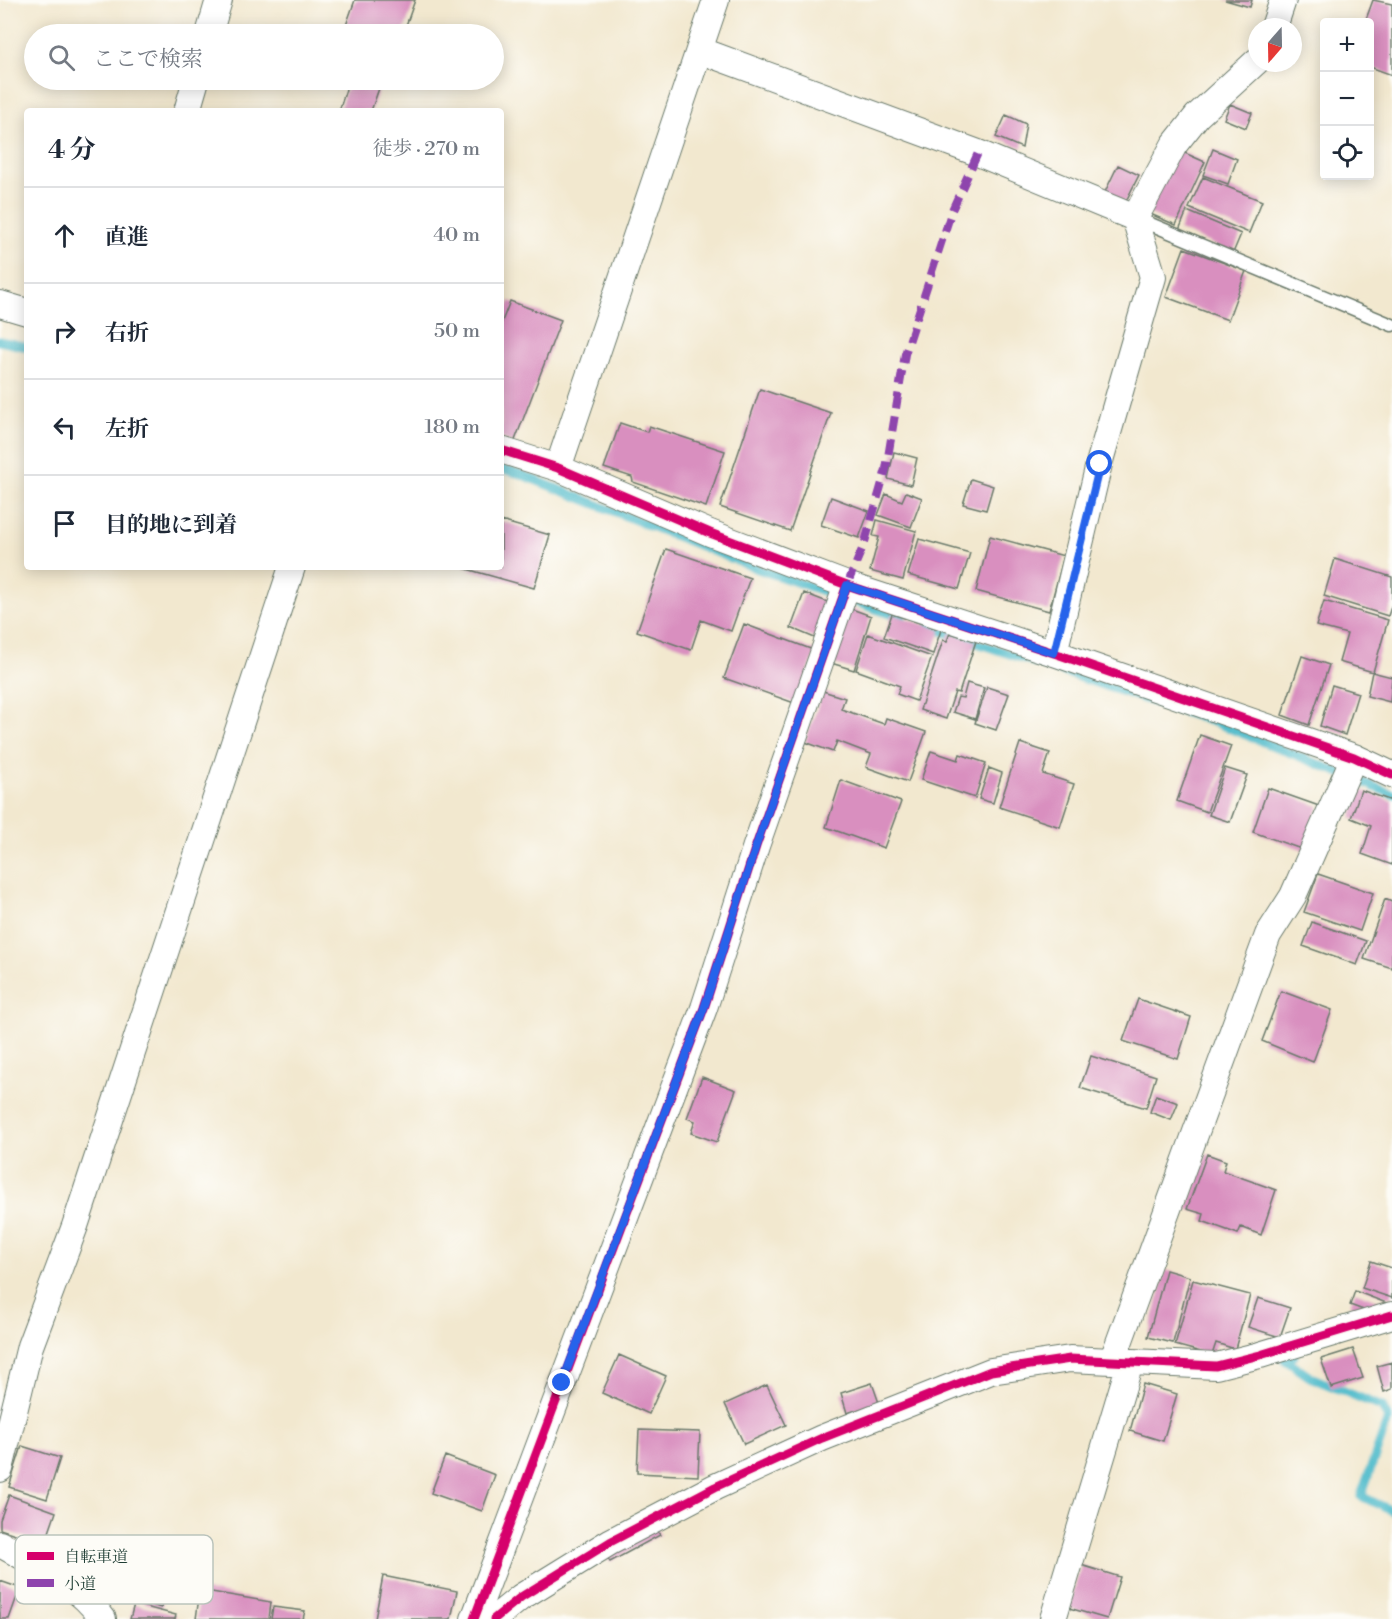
<!DOCTYPE html>
<html lang="ja">
<meta charset="utf-8">
<style>
body{margin:0;font-family:"Libre Bodoni","Noto Serif JP",serif;background:#f6f6f7;color:#1f2937}
.controls{position:absolute;right:18px;top:18px;display:grid;overflow:hidden;border-radius:6px;box-shadow:0 3px 15px #0003}
.controls button{width:54px;height:54px;display:grid;place-items:center;padding:0;border:0;border-bottom:2px solid #e0e1e3;background:#fff;color:#1f2937;font:30px sans-serif}
.compass{position:absolute;left:1248px;top:18px;width:54px;height:54px;border-radius:50%;background:#fff;box-shadow:0 3px 15px #0003;rotate:200deg}
.stop{position:absolute;width:18px;height:18px;margin:-14px;border:4px solid #2563eb;border-radius:50%;background:#fff}
.stop.end{background:#2563eb;border-color:#fff;box-shadow:0 2px 6px #0008}
.list{margin:0;padding:0;list-style:none}
h2{display:flex;justify-content:space-between;align-items:center;height:78px;margin:0;padding:0 24px;font-size:26px}
h2 small{font-size:20px;font-weight:400;color:#747a83}
.list li{display:grid;grid-template-columns:39px 1fr auto;gap:18px;align-items:center;box-sizing:border-box;height:96px;padding:0 24px;border-top:2px solid #e0e1e3}
.list b{display:block;font-size:22px;white-space:nowrap}
.list em{font-size:20px;font-style:normal;color:#747a83}
.icon{flex:none;width:33px;height:33px;fill:none;stroke:currentColor;stroke-width:2;stroke-linecap:round;stroke-linejoin:round}
.map{position:relative;flex:none;width:1392px;height:1619px;overflow:hidden}
.search{position:absolute;background:#fff;box-shadow:0 3px 15px #0003;left:24px;top:24px;width:480px;height:66px;display:flex;align-items:center;gap:15px;box-sizing:border-box;padding:0 21px;border-radius:33px;color:#747a83;font-size:22px}
.panel{position:absolute;background:#fff;box-shadow:0 3px 15px #0003;left:24px;top:108px;width:480px;height:462px;border-radius:6px}
.map>svg:first-child{display:block}
.lines{fill:none;stroke-linecap:round;stroke-linejoin:round}
.stream{stroke:#50bbcb;stroke-width:9}
.building{fill:#d98fbf}
.lane-casing{stroke:#69796a;stroke-width:15}
.street-casing{stroke:#69796a;stroke-width:28}
.lane{stroke:#fff;stroke-width:12}
.street{stroke:#fff;stroke-width:26}
.quiet{stroke:#8e44ad;stroke-width:8;stroke-dasharray:15 8;stroke-linecap:butt}
.cycleway-casing{stroke:#fdfcf7;stroke-width:13}
.cycleway{stroke:#d6006c;stroke-width:9}
.route{stroke:#2563eb;stroke-width:8}
.key{fill:#fdfcf7;stroke:#bac3bc;stroke-width:1.5}
.key-label{font-size:16px;fill:#1f3d34}
</style>
<div class="map">
<svg width="1392" height="1619" viewBox="0 0 1392 1619">
<rect width="100%" height="100%" fill="#fdfcf7"/>
<filter id="ink" filterUnits="userSpaceOnUse"><feTurbulence type="fractalNoise" baseFrequency=".0167" numOctaves="2"/><feDisplacementMap in="SourceGraphic" scale="12" xChannelSelector="R" yChannelSelector="G"/><feConvolveMatrix kernelMatrix="1 2 1 2 8 2 1 2 1" color-interpolation-filters="sRGB"/></filter>
<filter id="wash" filterUnits="userSpaceOnUse"><feTurbulence type="fractalNoise" baseFrequency=".008" numOctaves="4" result="noise"/><feDisplacementMap in="SourceGraphic" scale="24" xChannelSelector="R" yChannelSelector="G"/><feGaussianBlur stdDeviation="1.35" result="paint"/><feColorMatrix in="noise" values="0 0 0 0 0 0 0 0 0 0 0 0 0 0 0 0 0 1.4 0 .05"/><feComposite in="paint" operator="in"/></filter>
<g filter="url(#wash)">
<rect width="100%" height="100%" fill="#f2e8cf"/>
<g class="lines">
<path class="stream" d="M 0,341 L 27,347
M 501,469 L 520,474 L 761,570 L 902,618
M 929,627 L 1219,724 L 1392,794
M 1294,1356 L 1284,1359 L 1310,1377 L 1382,1407 L 1388,1419 L 1361,1496 L 1392,1511"/>
</g>
<g id="blocks">
<path class="building" d="M 355,0 L 415,0 L 403,34 L 343,34 Z
M 1225,0 L 1252,0 L 1250,7 Z
M 1373,0 L 1392,4 L 1392,75 L 1370,67 L 1370,22 L 1365,22 Z
M 349,80 L 382,80 L 371,111 L 339,111 Z
M 1230,104 L 1252,113 L 1246,128 L 1224,119 Z
M 1006,115 L 1026,124 L 1022,148 L 996,137 Z
M 1213,149 L 1237,159 L 1228,184 L 1203,175 Z
M 1178,150 L 1205,162 L 1176,225 L 1148,213 Z
M 1118,165 L 1139,175 L 1125,203 L 1104,194 Z
M 1203,177 L 1262,201 L 1249,233 L 1189,208 Z
M 1187,211 L 1241,234 L 1233,253 L 1179,230 Z
M 1184,248 L 1246,271 L 1228,320 L 1166,297 Z
M 510,301 L 561,320 L 514,443 L 501,438 L 501,324 Z
M 760,389 L 831,413 L 790,531 L 720,507 Z
M 620,423 L 647,432 L 649,426 L 725,451 L 706,507 L 633,482 L 632,477 L 604,468 Z
M 894,452 L 917,458 L 911,485 L 888,479 Z
M 971,479 L 993,486 L 986,510 L 963,504 Z
M 906,492 L 922,498 L 911,527 L 878,515 L 886,494 L 902,501 Z
M 831,497 L 869,511 L 859,538 L 821,525 Z
M 877,520 L 916,531 L 903,580 L 870,571 L 879,537 L 873,536 Z
M 501,521 L 550,535 L 534,588 L 463,568 L 501,567 Z
M 990,536 L 1064,556 L 1049,611 L 976,591 Z
M 919,539 L 970,553 L 959,589 L 908,575 Z
M 666,549 L 750,578 L 731,631 L 701,620 L 691,650 L 637,631 Z
M 1335,559 L 1392,577 L 1392,604 L 1388,616 L 1324,596 Z
M 804,593 L 830,603 L 817,639 L 791,628 Z
M 1324,601 L 1388,620 L 1373,672 L 1339,662 L 1347,634 L 1316,626 Z
M 849,608 L 871,616 L 854,670 L 831,663 Z
M 892,614 L 941,630 L 933,654 L 884,637 Z
M 744,624 L 816,651 L 797,704 L 724,678 Z
M 950,633 L 976,641 L 959,693 L 955,692 L 946,719 L 920,710 L 943,640 L 947,641 Z
M 868,634 L 932,657 L 916,701 L 897,694 L 900,686 L 856,670 Z
M 1302,656 L 1329,665 L 1309,725 L 1282,715 Z
M 1372,672 L 1392,677 L 1390,702 L 1367,696 Z
M 967,683 L 984,688 L 975,719 L 953,712 L 958,697 L 963,698 Z
M 1332,685 L 1358,693 L 1345,735 L 1320,726 Z
M 987,687 L 1009,694 L 996,730 L 975,723 Z
M 823,691 L 845,698 L 841,709 L 884,724 L 886,718 L 926,732 L 908,782 L 866,767 L 871,754 L 837,741 L 833,752 L 805,742 Z
M 1200,735 L 1231,746 L 1207,812 L 1177,801 Z
M 1020,743 L 1050,753 L 1043,774 L 1074,784 L 1060,827 L 999,807 Z
M 931,751 L 958,760 L 960,754 L 986,763 L 975,798 L 921,780 Z
M 989,768 L 1002,773 L 993,803 L 979,799 Z
M 1225,768 L 1247,775 L 1230,822 L 1209,815 Z
M 841,780 L 901,802 L 884,848 L 826,827 Z
M 1268,788 L 1319,806 L 1304,850 L 1253,832 Z
M 1361,790 L 1392,801 L 1392,865 L 1362,854 L 1371,826 L 1351,818 Z
M 1318,874 L 1373,893 L 1360,931 L 1304,912 Z
M 1385,899 L 1392,902 L 1392,968 L 1364,959 Z
M 1312,922 L 1366,941 L 1357,965 L 1303,946 Z
M 1281,991 L 1332,1010 L 1313,1062 L 1262,1041 Z
M 1138,999 L 1191,1017 L 1178,1059 L 1123,1041 Z
M 1091,1056 L 1156,1076 L 1146,1108 L 1080,1088 Z
M 702,1077 L 736,1090 L 717,1142 L 691,1133 L 695,1121 L 687,1118 Z
M 1156,1095 L 1178,1103 L 1171,1120 L 1150,1112 Z
M 1207,1154 L 1226,1161 L 1223,1171 L 1276,1190 L 1261,1235 L 1241,1227 L 1238,1234 L 1202,1221 L 1204,1214 L 1187,1209 Z
M 1371,1261 L 1392,1268 L 1392,1298 L 1362,1288 Z
M 1166,1270 L 1190,1277 L 1173,1343 L 1148,1337 Z
M 1193,1280 L 1250,1295 L 1235,1349 L 1216,1343 L 1212,1355 L 1175,1345 Z
M 1355,1291 L 1389,1304 L 1385,1318 L 1350,1305 Z
M 1258,1298 L 1290,1308 L 1280,1337 L 1248,1327 Z
M 1353,1349 L 1363,1378 L 1331,1388 L 1321,1359 Z
M 619,1355 L 666,1376 L 649,1414 L 602,1393 Z
M 1392,1362 L 1392,1389 L 1384,1392 L 1377,1366 Z
M 872,1383 L 879,1403 L 847,1413 L 841,1393 Z
M 1143,1384 L 1177,1394 L 1163,1441 L 1130,1431 Z
M 767,1385 L 786,1425 L 744,1444 L 725,1404 Z
M 639,1430 L 700,1432 L 698,1476 L 637,1473 Z
M 22,1446 L 60,1458 L 47,1499 L 9,1487 Z
M 445,1456 L 495,1475 L 482,1511 L 431,1493 Z
M 9,1495 L 56,1512 L 45,1544 L 0,1529 L 0,1520 Z
M 654,1525 L 660,1535 L 610,1562 L 604,1552 Z
M 1081,1565 L 1120,1577 L 1107,1619 L 1069,1608 Z
M 383,1576 L 457,1591 L 451,1619 L 375,1619 Z
M 117,1579 L 165,1595 L 161,1608 L 112,1592 Z
M 0,1581 L 20,1588 L 9,1619 L 0,1619 Z
M 200,1590 L 271,1602 L 269,1619 L 196,1619 Z
M 134,1604 L 176,1615 L 175,1619 L 130,1619 Z
M 273,1607 L 305,1611 L 303,1619 L 271,1619 Z"/>
</g>
</g>
<g filter="url(#ink)">
<use href="#blocks" fill-opacity="0" stroke="#69796a" stroke-width="1.5"/>
<g class="lines">
<defs>
<path id="lane" d="M 1136,218 L 1392,325"/>
<path id="street" d="M 1274,27 L 1283,0
M 209,34 L 219,0
M 699,50 L 978,153 L 1135,218
M 187,111 L 196,80
M 0,304 L 27,312
M 501,450 L 558,468 L 710,533 L 847,585 L 1054,653 L 1354,757 L 1392,775
M 558,468 L 716,0
M 1054,653 L 1099,464 L 1153,277 L 1135,218 L 1174,145 L 1197,116 L 1257,61
M 1113,1359 L 1268,935 L 1293,896 L 1354,757
M 0,1469 L 30,1346 L 75,1226 L 292,567
M 0,1544 C 36,1564 79,1584 103,1619
M 474,1619 L 704,1008 L 756,846 L 847,585
M 494,1619 L 521,1597 L 610,1542 L 715,1487 L 822,1438 L 991,1371 L 1070,1359 L 1216,1366 L 1260,1355 L 1392,1315
M 1053,1619 L 1130,1363"/>
</defs>
<use href="#lane" class="lane-casing"/>
<use href="#street" class="street-casing"/>
<use href="#lane" class="lane"/>
<use href="#street" class="street"/>
<path class="quiet" d="M 847,585 L 865,542 L 886,469 L 905,354 L 952,210 L 978,153"/>
<defs>
<path id="cycleway" d="M 501,450 L 558,468 L 710,533 L 847,585 L 1054,653 L 1354,757 L 1392,775
M 474,1619 L 704,1008 L 756,846 L 847,585
M 494,1619 L 521,1597 L 610,1542 L 715,1487 L 822,1438 L 991,1371 L 1070,1359 L 1216,1366 L 1260,1355 L 1392,1315"/>
</defs>
<use href="#cycleway" class="cycleway-casing"/>
<use href="#cycleway" class="cycleway"/>
</g>
</g>
<g class="lines" filter="url(#ink)">
<path class="route" d="M 562,1383 L 704,1008 L 756,846 L 847,585 L 1054,653 L 1100,464"/>
</g>
<rect x="15" y="1535" width="198" height="69" rx="9" class="key"/>
<rect x="27" y="1552" width="27" height="8" fill="#d6006c"/>
<rect x="27" y="1579" width="27" height="8" fill="#8e44ad"/>
<g class="key-label">
<text x="64" y="1562">自転車道</text>
<text x="64" y="1589">小道</text>
</g>
</svg>
<div class="controls">
<button>+</button>
<button>−</button>
<button><svg class="icon" aria-label="locate" viewBox="0 0 24 24"><circle cx="12" cy="12" r="6"/><path d="M12 2v4M12 18v4M2 12h4M18 12h4"/></svg></button>
</div>
<svg class="compass" viewBox="-18 -18 36 36"><path d="M0-13l5 13h-10z" fill="#e53935"/><path d="M0 13l5-13h-10z" fill="#747a83"/></svg>
<div class="stop" style="left:1100px;top:464px"></div>
<div class="stop end" style="left:562px;top:1383px"></div>
<div class="search"><svg class="icon" aria-label="search" viewBox="0 0 24 24"><circle cx="10" cy="10" r="6"/><path d="M15 15l6 6"/></svg>ここで検索</div>
<section class="panel">
<h2>4 分<small>徒歩 · 270 m</small></h2>
<ul class="list">
<li><svg class="icon" aria-label="ahead" viewBox="0 0 24 24"><path d="M12 20V5M6 11l6-6 6 6"/></svg><div><b>直進</b></div><em>40 m</em></li>
<li><svg class="icon" aria-label="right" viewBox="0 0 24 24"><path d="M7 20v-9h11M14 6l5 5-5 5"/></svg><div><b>右折</b></div><em>50 m</em></li>
<li><svg class="icon" aria-label="left" viewBox="0 0 24 24"><path d="M17 20v-9H6M10 6l-5 5 5 5"/></svg><div><b>左折</b></div><em>180 m</em></li>
<li><svg class="icon" aria-label="arrive" viewBox="0 0 24 24"><path d="M6 21V4h12l-3 4 3 4H6"/></svg><div><b>目的地に到着</b></div></li>
</ul>
</section>
</div>
